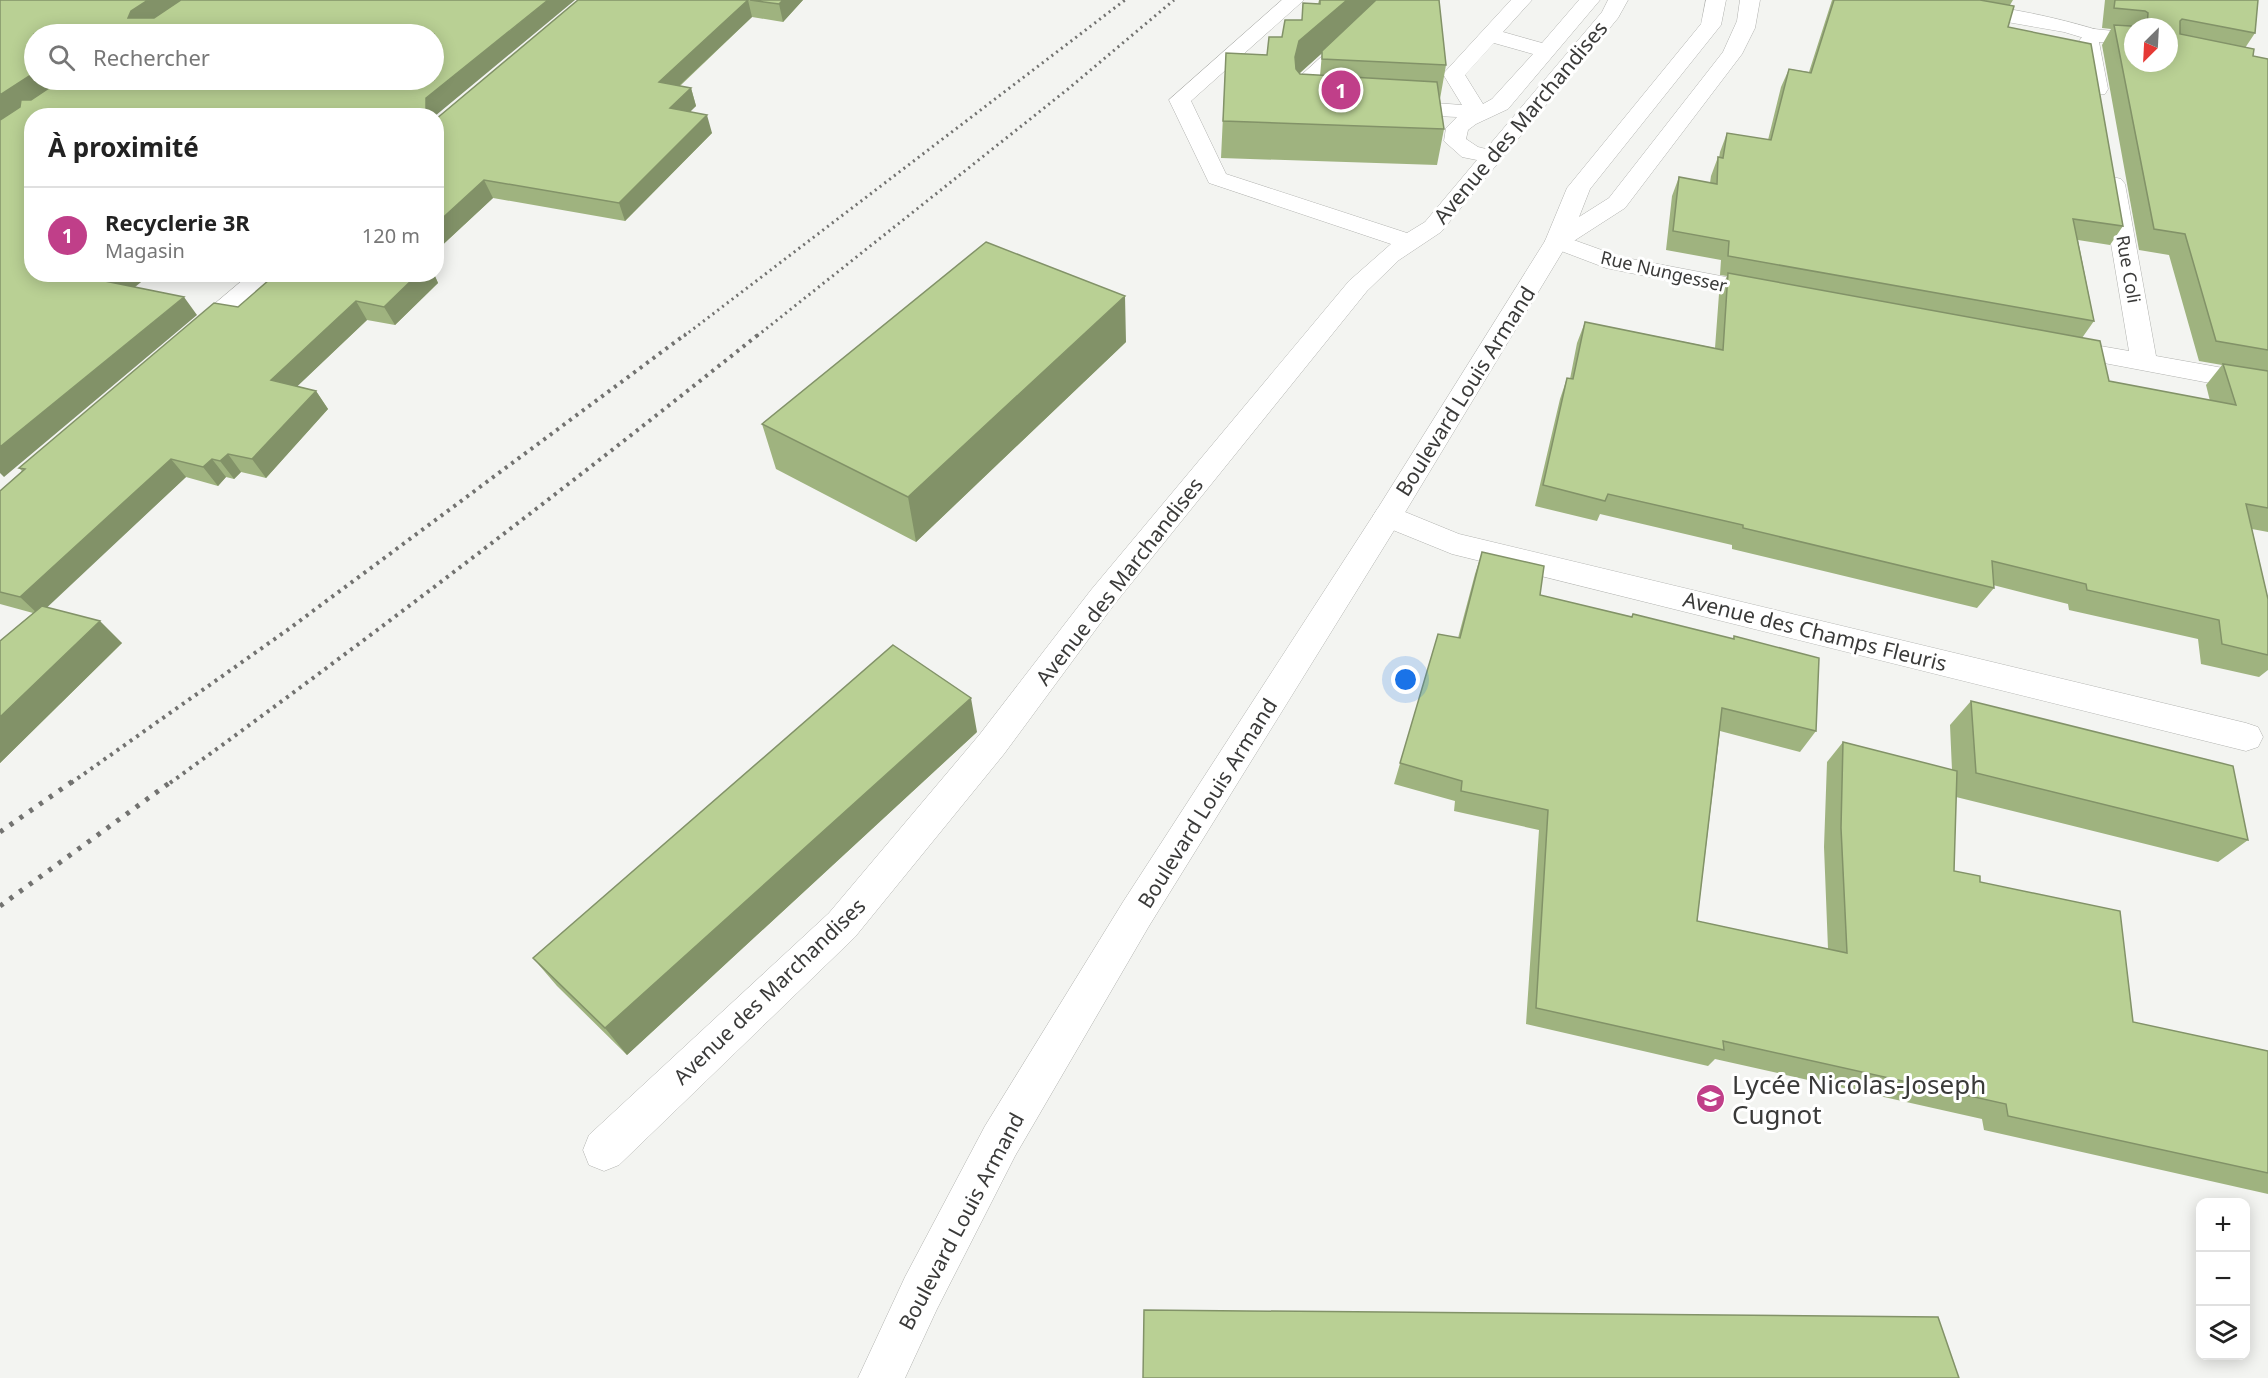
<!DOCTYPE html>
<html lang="fr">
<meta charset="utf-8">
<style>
body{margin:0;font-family:"Noto Sans",sans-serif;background:#f2f2f2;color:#222}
.controls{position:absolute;right:18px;bottom:18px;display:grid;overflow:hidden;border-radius:12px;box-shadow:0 3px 15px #0003}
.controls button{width:54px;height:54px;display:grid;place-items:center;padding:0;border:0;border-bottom:2px solid #e0e0e0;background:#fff;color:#222;font:30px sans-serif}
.compass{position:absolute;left:2124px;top:18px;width:54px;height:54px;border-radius:50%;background:#fff;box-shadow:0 3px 15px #0003;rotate:204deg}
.you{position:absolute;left:1406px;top:680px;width:21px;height:21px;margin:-15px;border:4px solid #fff;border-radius:50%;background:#1a73e8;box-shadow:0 0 0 9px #1a73e833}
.badge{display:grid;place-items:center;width:39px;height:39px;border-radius:50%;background:#c03f89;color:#fff;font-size:20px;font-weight:700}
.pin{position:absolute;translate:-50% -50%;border:3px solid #fff;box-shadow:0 2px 6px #0006}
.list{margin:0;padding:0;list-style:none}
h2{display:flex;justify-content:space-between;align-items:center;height:78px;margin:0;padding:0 24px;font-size:26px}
h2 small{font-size:20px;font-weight:400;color:#767676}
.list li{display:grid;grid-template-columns:39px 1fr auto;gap:18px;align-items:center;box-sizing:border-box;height:96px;padding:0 24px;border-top:2px solid #e0e0e0}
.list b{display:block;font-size:22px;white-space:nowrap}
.list p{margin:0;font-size:20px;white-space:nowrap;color:#767676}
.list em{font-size:20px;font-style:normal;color:#767676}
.icon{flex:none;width:33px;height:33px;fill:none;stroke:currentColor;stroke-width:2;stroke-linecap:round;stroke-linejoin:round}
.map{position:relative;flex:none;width:2268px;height:1378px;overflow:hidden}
.search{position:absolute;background:#fff;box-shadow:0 3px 15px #0003;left:24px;top:24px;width:420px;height:66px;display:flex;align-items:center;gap:15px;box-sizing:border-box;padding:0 21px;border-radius:33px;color:#767676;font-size:22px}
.panel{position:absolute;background:#fff;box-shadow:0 3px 15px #0003;left:24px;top:108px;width:420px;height:174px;border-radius:24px}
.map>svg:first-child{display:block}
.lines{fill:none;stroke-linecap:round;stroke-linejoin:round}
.service-casing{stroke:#b1b2af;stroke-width:1}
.minor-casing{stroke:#b1b2af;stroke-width:1}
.secondary-casing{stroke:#b1b2af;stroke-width:1}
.service{fill:#fff;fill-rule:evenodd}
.minor{fill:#fff;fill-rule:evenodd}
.secondary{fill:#fff;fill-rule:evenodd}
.rail-far2{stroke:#727270;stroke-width:3;stroke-dasharray:2 4;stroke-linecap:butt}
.rail-far1{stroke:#727270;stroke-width:4;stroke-dasharray:3 5;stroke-linecap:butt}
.rail{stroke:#727270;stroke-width:5;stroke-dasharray:4 8;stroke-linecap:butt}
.wall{fill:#9fb37f;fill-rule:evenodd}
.shaded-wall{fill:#829268}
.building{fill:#b9d094;stroke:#829268;stroke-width:1.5;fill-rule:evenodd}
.labels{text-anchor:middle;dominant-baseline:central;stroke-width:6;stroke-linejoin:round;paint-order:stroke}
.far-street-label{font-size:18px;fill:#3a3a39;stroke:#fff}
.street-label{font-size:21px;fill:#3a3a39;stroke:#fff}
.near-poi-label{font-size:26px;fill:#3a3a39;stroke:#fff;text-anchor:start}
</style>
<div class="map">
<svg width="2268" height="1378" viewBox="0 0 2268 1378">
<rect width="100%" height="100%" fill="#f3f4f1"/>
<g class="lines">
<defs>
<path id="service" d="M 1282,0 L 1304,0 L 1191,101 L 1226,174 L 1407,233 L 1425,222 L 1477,160 L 1462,157 L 1444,141 L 1446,128 L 1457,117 L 1395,114 L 1387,112 L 1384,107 L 1387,102 L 1395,100 L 1462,105 L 1443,74 L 1511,0 L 1532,0 L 1503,32 L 1542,43 L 1579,0 L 1600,0 L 1508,109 L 1476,124 L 1468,130 L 1466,139 L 1478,147 L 1486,149 L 1602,12 L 1608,0 L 1628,0 L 1618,18 L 1441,232 L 1399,260 L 1367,291 L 1113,606 L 1004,754 L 855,937 L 619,1165 L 604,1171 L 589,1165 L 583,1150 L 589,1135 L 829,913 L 980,734 L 1091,590 L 1349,281 L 1391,244 L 1209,183 L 1169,100 ZM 1494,43 L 1533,54 L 1492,99 L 1483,104 L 1465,75 Z
M 1384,0 L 1405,0 L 1316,86 L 1315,97 L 1325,98 L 1328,103 L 1325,108 L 1317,109 L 1296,108 C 1291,100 1293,87 1297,79 Z
M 1906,0 C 1971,0 2039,12 2101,31 L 2104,35 L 2101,39 L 2094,41 L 2064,32 L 1916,6 L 1909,4 Z"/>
<path id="minor" d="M 2094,29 L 2133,33 L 2133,45 L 2099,42 L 2108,89 L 2105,94 L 2097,95 L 2089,94 L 2086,89 L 2079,41 L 2087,31 Z
M 2113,177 L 2121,179 L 2125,184 L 2156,356 L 2268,376 L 2268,394 L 2051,353 L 2047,347 L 2051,341 L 2060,339 L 2129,351 L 2101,184 L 2105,179 Z
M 1557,234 L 1621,257 L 1768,285 L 1777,288 L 1781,293 L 1777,298 L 1768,301 L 1606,268 L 1548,246 L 1545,241 L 1548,236 Z
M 250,274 L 278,274 L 205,339 L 196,341 L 187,339 L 183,333 L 187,327 Z
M 1388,505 L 1459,534 L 2246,723 L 2258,727 L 2263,737 L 2258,747 L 2246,751 L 1452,554 L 1378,524 L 1373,516 L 1378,508 Z"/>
<path id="secondary" d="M 1706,0 L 1726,0 L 1721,25 L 1590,189 L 1579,217 L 1609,198 L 1723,52 L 1737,21 L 1740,0 L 1760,0 L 1755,28 L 1742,54 L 1625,208 L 1566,246 L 1398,524 L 1149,926 L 1015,1156 L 937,1309 L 905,1378 L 858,1378 L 905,1277 L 985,1126 L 1123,902 L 1378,508 L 1545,241 L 1567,188 L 1701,24 Z"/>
</defs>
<use href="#service" class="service-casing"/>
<use href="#minor" class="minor-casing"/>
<use href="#secondary" class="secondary-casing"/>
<use href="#service" class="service"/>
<use href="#minor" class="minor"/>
<use href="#secondary" class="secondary"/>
<path class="rail-far2" d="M 684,336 L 1125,0
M 757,336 L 1068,89 L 1174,0"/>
<path class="rail-far1" d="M 71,783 L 286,631 L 686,334
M 170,783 C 370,638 566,488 759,334"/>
<path class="rail" d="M 0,832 L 73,781
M 0,906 L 172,781"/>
</g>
<path class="wall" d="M 578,0 L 803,0 L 783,22 L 752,17 L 680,86 L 691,88 L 696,106 L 690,111 L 712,133 L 625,221 L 493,198 L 436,251 L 436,119 Z
M 1319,0 L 1439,0 L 1446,65 L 1440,99 L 1444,129 L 1437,165 L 1221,158 L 1226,53 L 1267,55 L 1282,37 L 1318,4 ZM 1322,53 L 1320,76 L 1299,74 Z
M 1832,0 L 2013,0 L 2010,5 L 2008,27 L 2123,226 L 2110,245 L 2078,240 L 2094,321 L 2082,338 L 2109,381 L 2210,401 L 2206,385 L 2222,365 L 2199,361 L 2169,255 L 2139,250 L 2102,45 L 2111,29 L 2102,28 L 2105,0 L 2258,0 L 2255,33 L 2245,48 L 2253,56 L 2268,59 L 2268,532 L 2252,529 L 2268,599 L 2268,670 L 2259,677 L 2201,664 L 2198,639 L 2069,610 L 2068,604 L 1993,585 L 1994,588 L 1977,608 L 1732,549 L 1732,545 L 1600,514 L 1597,521 L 1535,506 L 1560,399 L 1567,378 L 1570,379 L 1577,343 L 1585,322 L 1715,348 L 1719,294 L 1727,276 L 1720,275 L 1721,260 L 1666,250 L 1672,196 L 1679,177 L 1710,183 L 1711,176 L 1718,157 L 1719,158 L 1720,152 L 1727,133 L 1768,140 L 1781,87 L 1789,69 L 1809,72 Z
M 276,274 L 434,274 L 438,283 L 395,325 L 367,320 L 297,386 L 316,391 L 328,409 L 266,478 L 241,472 L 234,479 L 226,477 L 218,486 L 186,477 L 46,607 L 122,643 L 0,763 L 0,641 L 33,613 L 0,604 L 0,491 L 22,471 L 19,468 L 238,307 Z
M 1126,342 L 916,542 L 776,469 L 762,424 Z
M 1482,552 L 1540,595 L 1632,617 L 1633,614 L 1733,639 L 1734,636 L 1816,731 L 1800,752 L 1720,731 L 1697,921 L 1828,949 L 1824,847 L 1827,762 L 1843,742 L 1952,770 L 1950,725 L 1971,701 L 2248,840 L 2218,862 L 1956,797 L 1954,871 L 1980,882 L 2133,1022 L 2268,1051 L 2268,1194 L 1984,1130 L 1982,1119 L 1715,1059 L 1708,1066 L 1526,1024 L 1539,830 L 1454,811 L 1455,801 L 1394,784 L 1438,634 L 1458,638 L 1475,574 Z
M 977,732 L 627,1055 L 557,986 L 533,958 Z"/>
<path class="shaded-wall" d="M 148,0 L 185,0 L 142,28 L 128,18 L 131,11 Z
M 548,0 L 575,0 L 435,116 L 426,116 L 426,98 Z
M 748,0 L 752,17 L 664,100 L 659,82 Z
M 783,0 L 803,0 L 783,22 L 779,4 Z
M 1347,0 L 1382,0 L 1295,77 L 1295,57 L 1299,41 Z
M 34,73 L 34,80 L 65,80 L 0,121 L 0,95 Z
M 691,88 L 696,106 L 676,126 L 670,108 Z
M 707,115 L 712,133 L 625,221 L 619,203 Z
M 484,180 L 493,198 L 436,251 L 436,224 Z
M 114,274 L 151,274 L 119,300 L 105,281 Z
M 418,274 L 434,274 L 438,283 L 395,325 L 384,307 Z
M 1125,296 L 1126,342 L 916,542 L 908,497 Z
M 184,297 L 197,315 L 4,477 L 0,473 L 0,447 Z
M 356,301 L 367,320 L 284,399 L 271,380 Z
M 316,391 L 328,409 L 266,478 L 252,459 Z
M 228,454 L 241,472 L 234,479 L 220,461 Z
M 171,459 L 186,477 L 39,615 L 20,597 Z
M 212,459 L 226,477 L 218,486 L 203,467 Z
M 100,621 L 122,643 L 0,763 L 0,717 Z
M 971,698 L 977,732 L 627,1055 L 605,1028 Z"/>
<path class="building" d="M 0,0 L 148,0 L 131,11 L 128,18 L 154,18 L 181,0 L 548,0 L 426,98 L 426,116 L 32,116 L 32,274 L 114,274 L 105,281 L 184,297 L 0,447 L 0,120 L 20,107 L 21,100 L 31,100 L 61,80 L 434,80 L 434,34 L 34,34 L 34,73 L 0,95 Z
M 578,0 L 748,0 L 659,82 L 691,88 L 670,108 L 707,115 L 619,203 L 484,180 L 436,224 L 436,119 Z
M 750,0 L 783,0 L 779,4 Z
M 1320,0 L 1347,0 L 1299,41 L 1295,57 L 1296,69 L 1300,74 L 1437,82 L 1444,129 L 1223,121 L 1226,53 L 1267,55 L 1269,37 L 1282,37 L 1285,20 L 1302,20 L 1303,3 L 1320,4 Z
M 1376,0 L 1439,0 L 1446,65 L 1322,59 L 1322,51 Z
M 1834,0 L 1980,0 L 2014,6 L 2008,27 L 2091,44 L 2123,226 L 2073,219 L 2094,321 L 1728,256 L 1729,241 L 1673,231 L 1679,177 L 1717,184 L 1718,157 L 1723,158 L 1727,133 L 1771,140 L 1789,69 L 1811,73 Z
M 2115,0 L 2258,0 L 2255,33 L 2182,19 L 2180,21 L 2180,34 L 2254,49 L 2253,56 L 2268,59 L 2268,350 L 2216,341 L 2185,234 L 2154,229 L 2114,25 L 2147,27 L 2148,13 L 2145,11 L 2114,8 ZM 2133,27 L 2169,27 L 2169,63 L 2133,63 Z
M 986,242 L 1125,296 L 908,497 L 762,424 Z
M 1728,273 L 2100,341 L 2109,381 L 2236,405 L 2223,364 L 2268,371 L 2268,508 L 2246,504 L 2268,599 L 2268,655 L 2222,644 L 2219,620 L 2087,590 L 2086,584 L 1992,561 L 1994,588 L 1743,528 L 1743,525 L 1608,494 L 1605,501 L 1543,485 L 1567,378 L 1573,379 L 1585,322 L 1723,350 Z
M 276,274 L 418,274 L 384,307 L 356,301 L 271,380 L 316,391 L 252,459 L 228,454 L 220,461 L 212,459 L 203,467 L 171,459 L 20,597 L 0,592 L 0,491 L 25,469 L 19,468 L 214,303 L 238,307 Z
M 1482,552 L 1544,566 L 1540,595 L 1632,617 L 1633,614 L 1734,639 L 1734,636 L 1819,658 L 1816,731 L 1722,708 L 1697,921 L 1847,953 L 1841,828 L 1843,742 L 1957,771 L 1954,871 L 1980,876 L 1980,882 L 2120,911 L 2133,1022 L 2268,1051 L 2268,1173 L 2008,1116 L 2006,1104 L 1723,1041 L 1724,1050 L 1536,1008 L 1548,810 L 1461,791 L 1462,781 L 1400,763 L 1438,634 L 1460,638 Z
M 42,606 L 100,621 L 0,717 L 0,641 Z
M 893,645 L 971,698 L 605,1028 L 533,958 Z
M 1971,701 L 2233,766 L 2248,840 L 1976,773 Z
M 1144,1310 L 1938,1317 L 1959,1378 L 1143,1378 Z"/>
<defs>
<symbol id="school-disc" viewBox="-11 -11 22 22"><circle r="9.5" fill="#c03f89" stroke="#fff"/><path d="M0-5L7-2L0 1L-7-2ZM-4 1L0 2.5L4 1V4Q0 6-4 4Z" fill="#fff"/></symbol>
</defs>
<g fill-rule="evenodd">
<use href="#school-disc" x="1694" y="1082" width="33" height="33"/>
</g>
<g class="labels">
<g class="far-street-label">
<text transform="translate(2129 269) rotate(80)">Rue Coli</text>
<text transform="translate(1664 271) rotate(13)">Rue Nungesser</text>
</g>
<g class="street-label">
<text transform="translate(1520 122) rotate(-50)">Avenue des Marchandises</text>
<text transform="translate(1465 391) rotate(-58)">Boulevard Louis Armand</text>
<text transform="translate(1119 581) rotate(-52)">Avenue des Marchandises</text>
<text transform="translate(1815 631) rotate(14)">Avenue des Champs Fleuris</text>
<text transform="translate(1207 803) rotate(-58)">Boulevard Louis Armand</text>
<text transform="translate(769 991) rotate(-44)">Avenue des Marchandises</text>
<text transform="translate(961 1221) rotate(-62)">Boulevard Louis Armand</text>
</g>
<g class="near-poi-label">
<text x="1732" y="1084">Lycée Nicolas-Joseph<tspan x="1732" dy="30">Cugnot</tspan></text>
</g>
</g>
</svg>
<div class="controls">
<button>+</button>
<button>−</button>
<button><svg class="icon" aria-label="layers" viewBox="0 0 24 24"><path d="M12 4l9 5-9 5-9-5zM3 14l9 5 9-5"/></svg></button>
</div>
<svg class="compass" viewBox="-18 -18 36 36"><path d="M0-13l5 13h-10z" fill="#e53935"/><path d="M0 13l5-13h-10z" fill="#767676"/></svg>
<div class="you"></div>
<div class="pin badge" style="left:1341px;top:90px">1</div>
<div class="search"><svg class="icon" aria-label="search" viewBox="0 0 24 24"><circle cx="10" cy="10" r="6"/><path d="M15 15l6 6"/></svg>Rechercher</div>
<section class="panel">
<h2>À proximité<small></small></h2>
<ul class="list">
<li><span class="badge">1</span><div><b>Recyclerie 3R</b><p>Magasin</p></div><em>120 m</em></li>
</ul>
</section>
</div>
